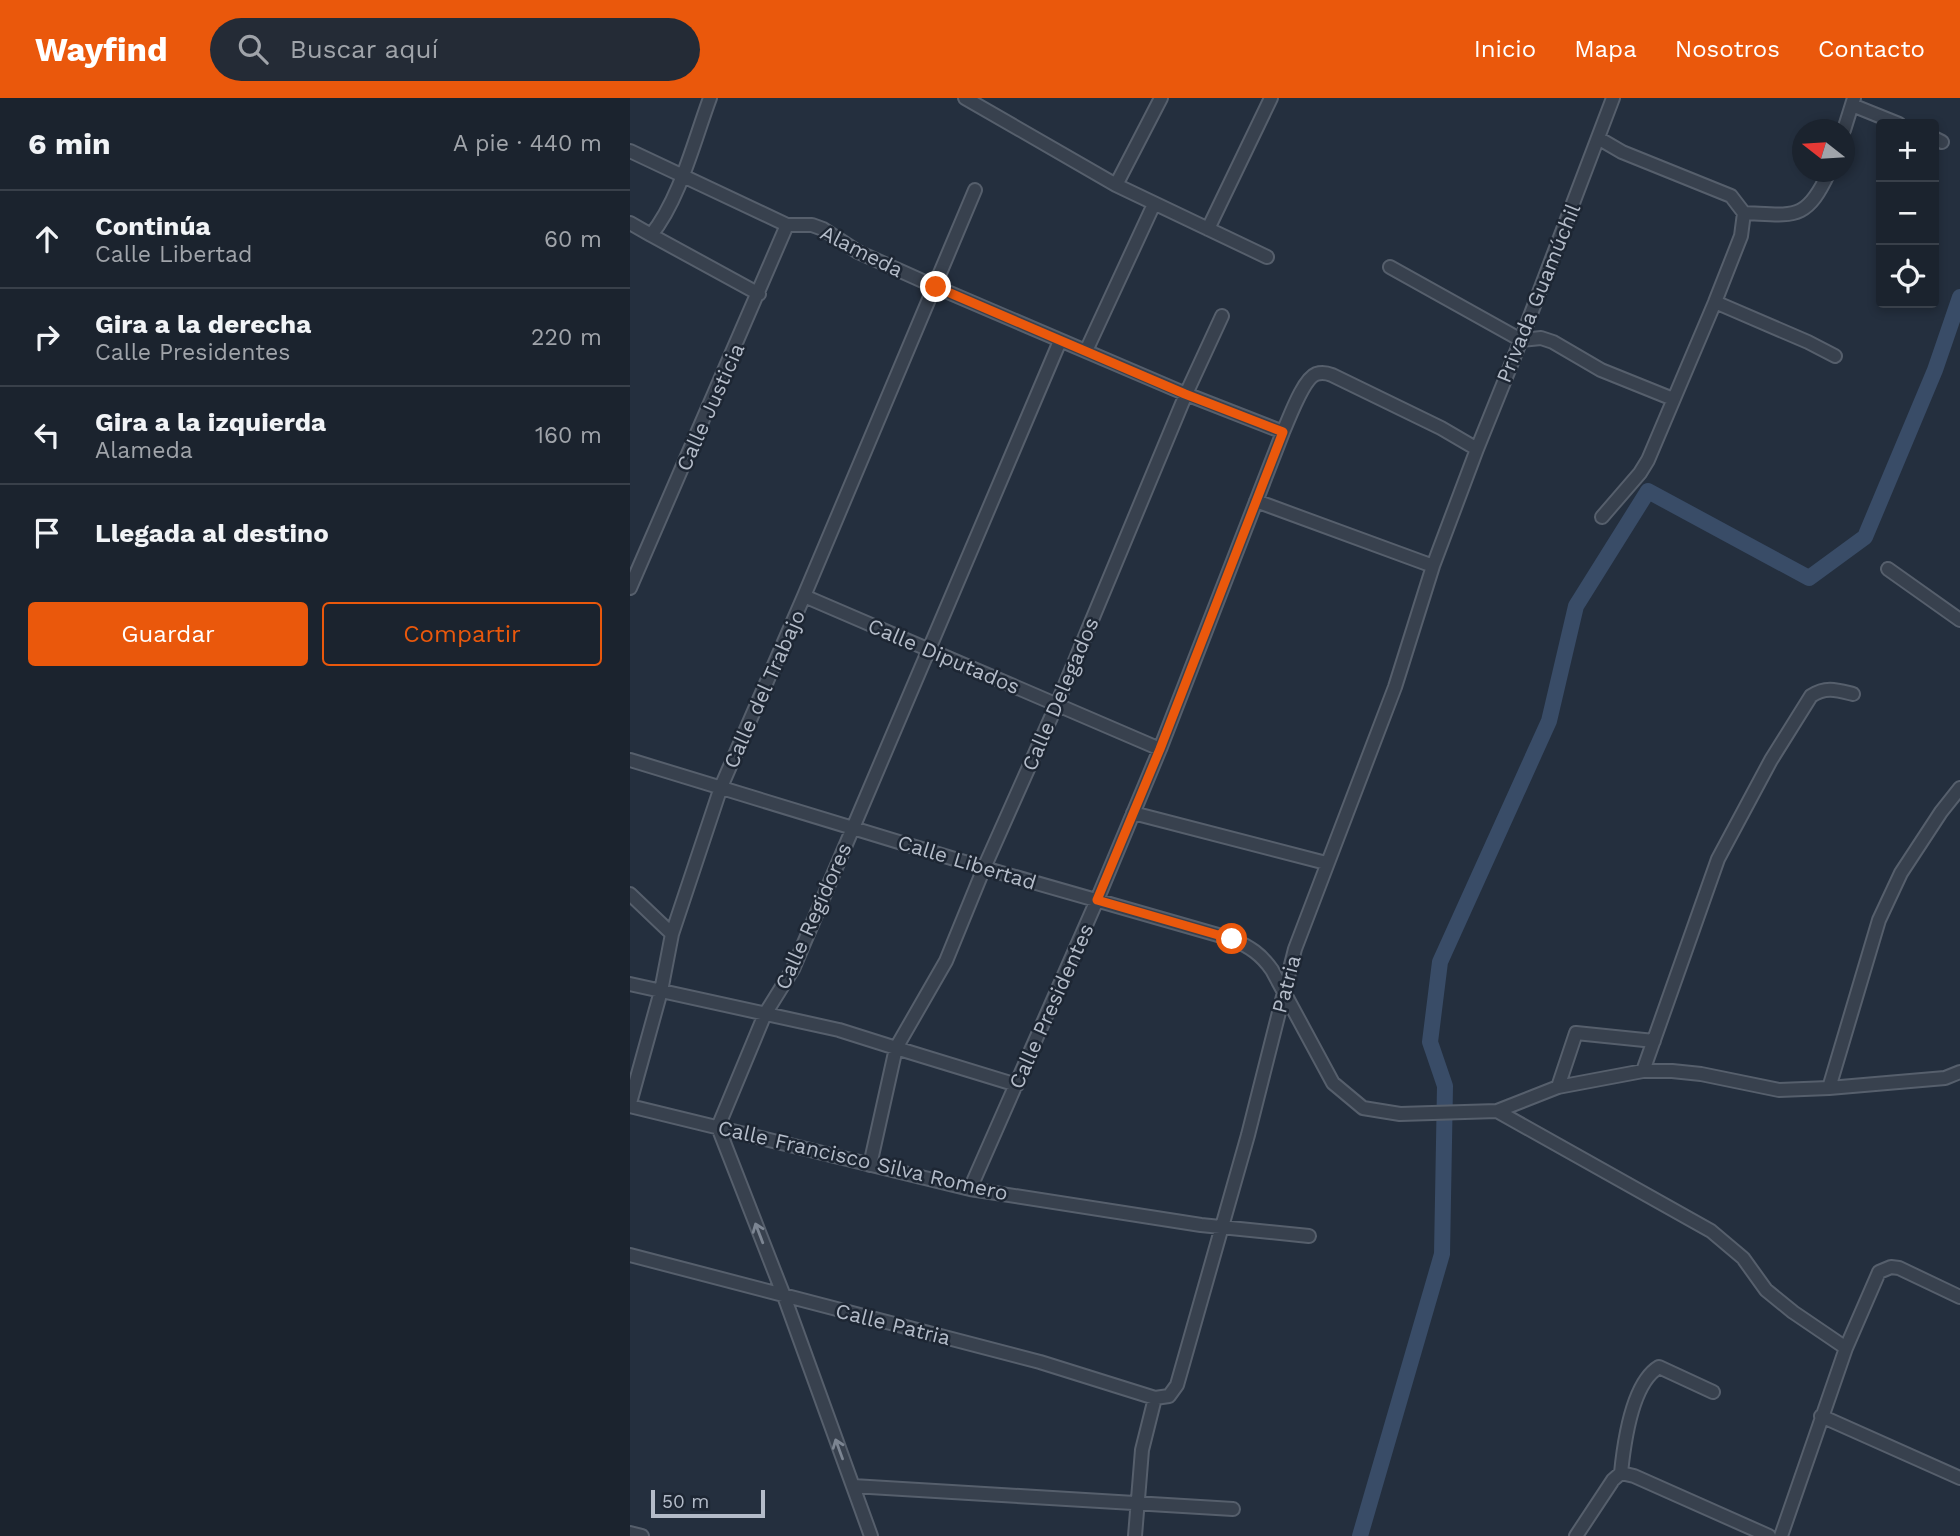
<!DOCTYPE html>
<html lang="es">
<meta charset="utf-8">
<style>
body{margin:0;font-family:"Work Sans",sans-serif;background:#242b36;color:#f1f3f6}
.controls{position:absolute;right:21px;top:21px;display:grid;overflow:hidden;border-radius:7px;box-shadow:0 4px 10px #0003}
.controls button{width:63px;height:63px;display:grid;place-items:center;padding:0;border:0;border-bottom:2px solid #39404a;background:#1b232e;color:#f1f3f6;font:35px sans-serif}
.compass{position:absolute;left:1162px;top:21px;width:63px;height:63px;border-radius:50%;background:#1b232e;box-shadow:0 4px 10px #0003;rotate:287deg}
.scale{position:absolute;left:21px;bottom:18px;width:114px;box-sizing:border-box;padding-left:7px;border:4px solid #b4bcc9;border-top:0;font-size:19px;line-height:24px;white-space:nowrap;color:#b4bcc9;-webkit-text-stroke:5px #1d2633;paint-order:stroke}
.stop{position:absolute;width:21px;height:21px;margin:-16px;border:5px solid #ea580c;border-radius:50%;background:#fff}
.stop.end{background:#ea580c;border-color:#fff;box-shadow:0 2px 7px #0008}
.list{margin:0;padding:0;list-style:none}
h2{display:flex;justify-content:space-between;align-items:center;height:91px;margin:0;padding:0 28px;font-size:30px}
h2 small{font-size:23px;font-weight:400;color:#a0a4aa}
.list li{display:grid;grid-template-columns:46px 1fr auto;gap:21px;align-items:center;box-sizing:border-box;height:98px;padding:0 28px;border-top:2px solid #39404a}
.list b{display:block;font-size:26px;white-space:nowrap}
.list p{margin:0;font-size:23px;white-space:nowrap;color:#a0a4aa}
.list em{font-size:23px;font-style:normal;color:#a0a4aa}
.actions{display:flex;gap:14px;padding:21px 28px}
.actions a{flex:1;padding:16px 0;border:2px solid #ea580c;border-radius:7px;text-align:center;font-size:24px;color:#ea580c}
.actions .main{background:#ea580c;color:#fff}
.icon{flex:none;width:38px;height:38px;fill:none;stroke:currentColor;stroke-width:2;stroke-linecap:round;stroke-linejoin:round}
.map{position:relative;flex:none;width:1330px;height:1438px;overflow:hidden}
header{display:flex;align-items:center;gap:42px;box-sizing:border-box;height:98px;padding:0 35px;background:#ea580c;color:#fff}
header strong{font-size:33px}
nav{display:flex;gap:38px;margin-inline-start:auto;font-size:24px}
.search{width:490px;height:63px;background:#242b36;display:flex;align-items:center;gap:18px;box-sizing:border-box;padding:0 24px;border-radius:38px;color:#a0a4aa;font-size:26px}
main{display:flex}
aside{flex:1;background:#1b232e}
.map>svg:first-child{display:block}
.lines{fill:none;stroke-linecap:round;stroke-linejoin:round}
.canal{stroke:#394c67;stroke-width:16}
.street-casing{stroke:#565f6c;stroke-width:16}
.street{stroke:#38414e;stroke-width:12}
.oneway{stroke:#7c8592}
.route{stroke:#ea580c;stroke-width:9}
.labels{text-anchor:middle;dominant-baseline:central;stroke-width:5;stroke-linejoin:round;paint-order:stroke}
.street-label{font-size:21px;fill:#b4bcc9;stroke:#1d2633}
</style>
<header>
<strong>Wayfind</strong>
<div class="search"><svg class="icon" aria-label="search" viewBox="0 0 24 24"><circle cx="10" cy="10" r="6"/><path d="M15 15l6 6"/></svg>Buscar aquí</div>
<nav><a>Inicio</a><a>Mapa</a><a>Nosotros</a><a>Contacto</a></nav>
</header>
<main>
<aside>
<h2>6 min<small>A pie · 440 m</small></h2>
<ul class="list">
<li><svg class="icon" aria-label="ahead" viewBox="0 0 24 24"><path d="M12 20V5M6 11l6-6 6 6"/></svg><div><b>Continúa</b><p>Calle Libertad</p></div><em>60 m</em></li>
<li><svg class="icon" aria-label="right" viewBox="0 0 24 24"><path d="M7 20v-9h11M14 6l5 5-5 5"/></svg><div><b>Gira a la derecha</b><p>Calle Presidentes</p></div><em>220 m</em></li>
<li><svg class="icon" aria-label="left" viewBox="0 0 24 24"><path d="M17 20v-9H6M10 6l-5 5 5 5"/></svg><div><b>Gira a la izquierda</b><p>Alameda</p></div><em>160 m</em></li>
<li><svg class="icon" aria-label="arrive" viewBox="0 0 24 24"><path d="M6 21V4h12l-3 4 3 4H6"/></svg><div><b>Llegada al destino</b></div></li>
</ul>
<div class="actions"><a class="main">Guardar</a><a>Compartir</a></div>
</aside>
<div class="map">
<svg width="1330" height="1438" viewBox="0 0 1330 1438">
<rect width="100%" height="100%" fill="#242f3e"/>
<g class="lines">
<path class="canal" d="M 730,1438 L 812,1156 L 815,988 L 800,944 L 810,864 L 919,623 L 946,508 L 1018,393 L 1179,480 L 1235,439 L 1305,272 L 1330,199"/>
<defs>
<path id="street" d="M 335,0 L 486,87 L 637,159
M 1222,7 L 1269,26
M 1214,32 L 1224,0
M 968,40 L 992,54 L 1101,98 L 1114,115 L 1111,138 L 1085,204 L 1018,362 L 1010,375 L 972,419
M 1304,40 L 1312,44
M 0,53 L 157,127 L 182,127 L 193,131 L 228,154 L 306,189 L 556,296 L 653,334
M 486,87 L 531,0
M 1114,115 C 1164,117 1176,124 1199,74
M 0,125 L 21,137 C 50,101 64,43 80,0
M 578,131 L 641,0
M 21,137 L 129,196
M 760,169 L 891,242 L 911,240 L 923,244 L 971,272 L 1043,301
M 1085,204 L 1178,244 L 1205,258
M 456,253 L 524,106
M 626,403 L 803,468
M 1258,471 L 1330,522
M 0,490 L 157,127
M 174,498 L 530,651
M 0,662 L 354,770 L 602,841 C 620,849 631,856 642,872 L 703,985 L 733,1010 L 770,1016 L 867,1013 L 1081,1133 L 1113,1160 L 1136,1192 L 1163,1214 L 1216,1250
M 503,715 L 696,765
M 0,796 L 42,836
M 0,886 L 209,932 L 266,950 L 316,863 L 354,770 L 427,606 L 556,296 L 592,218
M 1013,973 L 1088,761 L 1141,662 L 1181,598 C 1196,588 1207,592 1223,596
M 928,989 L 946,935 L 1024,943
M 1199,990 L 1249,822 L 1271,775 L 1311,714 L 1330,690
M 0,1005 L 31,893 L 42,836 L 91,689 L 174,498 L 345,92
M 0,1008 L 340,1091 L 571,1127 L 679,1138
M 867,1013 L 928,989 L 1013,973 L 1042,973 L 1071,976 L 1149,992 L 1199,990 L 1315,980 L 1330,974
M 240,1067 L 266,950 L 387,987
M 340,1091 L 467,802 L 530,651 L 653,334 C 659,321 673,281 686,276 C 692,274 697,275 702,277 L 811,330 L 847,351 L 891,242 L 983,0
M 0,1157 L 410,1264 L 525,1300 L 539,1298 L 547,1287 L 618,1037 L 665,851 L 765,589 L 803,468 L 847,351
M 1191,1318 L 1330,1380
M 991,1375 L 1004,1378 L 1139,1438
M 223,1388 L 603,1411
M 0,1435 L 12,1438
M 241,1438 L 154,1198 L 88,1029 L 135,916 L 163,871 L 430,243
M 505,1438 L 512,1352 L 525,1300
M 946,1438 L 983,1382 L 991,1375 C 994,1345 1002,1285 1029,1269 L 1083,1294
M 1151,1438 L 1216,1250 L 1249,1174 L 1261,1169 L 1269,1170 L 1330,1199"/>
</defs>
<use href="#street" class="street-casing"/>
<use href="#street" class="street"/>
</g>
<defs><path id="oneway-shaft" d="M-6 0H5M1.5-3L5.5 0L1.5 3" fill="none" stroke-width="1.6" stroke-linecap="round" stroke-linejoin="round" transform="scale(1.75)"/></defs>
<g class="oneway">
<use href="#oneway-shaft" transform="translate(129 1135) rotate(-111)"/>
<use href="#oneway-shaft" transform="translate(209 1351) rotate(-110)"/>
</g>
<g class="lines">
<path class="route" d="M 306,189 L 555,296 L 653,334 L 530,651 L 467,802 L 602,841"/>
</g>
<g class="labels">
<g class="street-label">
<text transform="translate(232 153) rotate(27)">Alameda</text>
<text transform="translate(908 195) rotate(-68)">Privada Guamúchil</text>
<text transform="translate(80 309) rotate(-66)">Calle Justicia</text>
<text transform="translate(314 558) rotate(23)">Calle Diputados</text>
<text transform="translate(134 591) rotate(-66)">Calle del Trabajo</text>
<text transform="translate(430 596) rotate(-67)">Calle Delegados</text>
<text transform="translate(337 764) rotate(17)">Calle Libertad</text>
<text transform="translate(183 818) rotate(-66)">Calle Regidores</text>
<text transform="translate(656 886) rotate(-75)">Patria</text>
<text transform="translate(421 908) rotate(-66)">Calle Presidentes</text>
<text transform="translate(233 1062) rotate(13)">Calle Francisco Silva Romero</text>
<text transform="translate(263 1226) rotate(14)">Calle Patria</text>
</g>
</g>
</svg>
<div class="controls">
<button>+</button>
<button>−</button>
<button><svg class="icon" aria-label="locate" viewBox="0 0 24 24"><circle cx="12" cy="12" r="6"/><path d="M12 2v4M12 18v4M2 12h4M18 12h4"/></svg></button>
</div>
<svg class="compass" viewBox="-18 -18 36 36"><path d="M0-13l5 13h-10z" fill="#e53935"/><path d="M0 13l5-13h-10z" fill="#a0a4aa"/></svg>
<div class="scale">50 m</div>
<div class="stop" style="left:602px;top:841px"></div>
<div class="stop end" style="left:306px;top:189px"></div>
</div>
</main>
